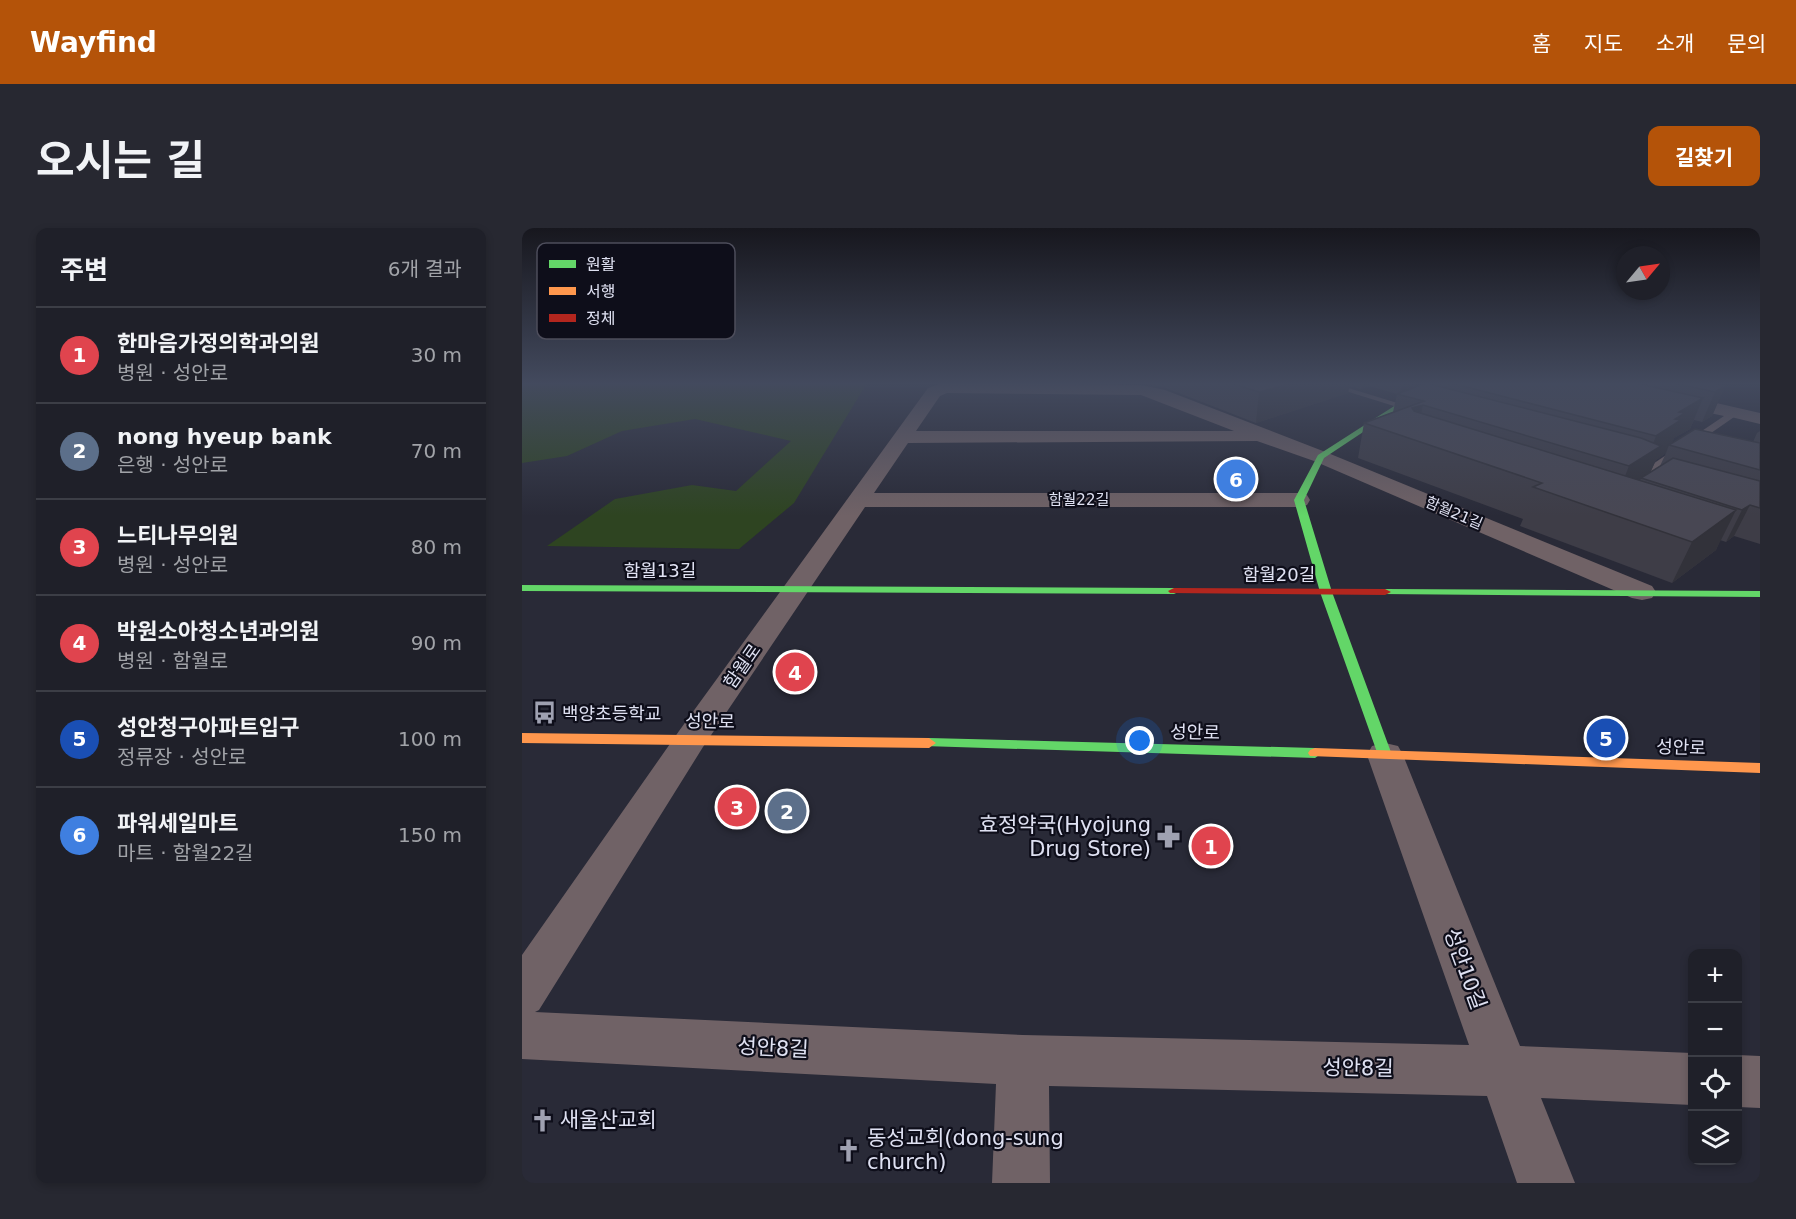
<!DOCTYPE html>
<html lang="ko">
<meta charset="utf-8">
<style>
body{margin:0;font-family:"DejaVu Sans","Noto Sans KR",sans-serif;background:#272831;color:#f1f3f6}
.controls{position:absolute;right:18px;bottom:18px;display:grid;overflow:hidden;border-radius:12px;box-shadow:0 3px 9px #0003}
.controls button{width:54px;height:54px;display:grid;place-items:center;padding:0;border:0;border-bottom:2px solid #3c3e46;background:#1f2029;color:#f1f3f6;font:30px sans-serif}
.compass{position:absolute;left:1094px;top:18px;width:54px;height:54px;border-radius:50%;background:#1f2029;box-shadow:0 3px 9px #0003;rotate:61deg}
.you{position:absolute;left:618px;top:513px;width:21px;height:21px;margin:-15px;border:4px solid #fff;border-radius:50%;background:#1a73e8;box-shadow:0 0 0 9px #1a73e833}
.badge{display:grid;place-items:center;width:39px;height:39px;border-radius:50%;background:#b45309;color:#fff;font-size:20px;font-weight:700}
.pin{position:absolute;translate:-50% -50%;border:3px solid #fff;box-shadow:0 2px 6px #0006}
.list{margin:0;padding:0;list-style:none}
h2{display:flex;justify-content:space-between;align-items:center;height:78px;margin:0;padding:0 24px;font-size:26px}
h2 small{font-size:20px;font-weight:400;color:#a1a3a8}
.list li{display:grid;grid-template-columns:39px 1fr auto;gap:18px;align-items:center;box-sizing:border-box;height:96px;padding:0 24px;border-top:2px solid #3c3e46}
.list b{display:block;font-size:22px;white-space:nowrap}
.list p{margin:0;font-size:20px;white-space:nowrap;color:#a1a3a8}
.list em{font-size:20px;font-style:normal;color:#a1a3a8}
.icon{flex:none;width:33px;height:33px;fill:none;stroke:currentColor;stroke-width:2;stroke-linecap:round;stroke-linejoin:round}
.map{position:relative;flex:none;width:1238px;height:955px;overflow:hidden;border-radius:12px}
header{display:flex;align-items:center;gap:36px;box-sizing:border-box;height:84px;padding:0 30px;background:#b45309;color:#fff}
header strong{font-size:28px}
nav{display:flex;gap:33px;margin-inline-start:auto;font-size:21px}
.intro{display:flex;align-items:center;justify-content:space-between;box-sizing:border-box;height:144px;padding:0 36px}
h1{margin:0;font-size:42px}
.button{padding:15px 27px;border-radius:12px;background:#b45309;color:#fff;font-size:21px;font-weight:700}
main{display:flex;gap:36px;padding:0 36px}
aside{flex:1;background:#1f2029;border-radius:12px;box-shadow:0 3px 9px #0003}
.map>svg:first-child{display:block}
.green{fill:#2e4421}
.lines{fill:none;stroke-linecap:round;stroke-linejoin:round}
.lane{fill:#706266;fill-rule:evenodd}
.street{fill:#706266;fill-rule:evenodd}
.fast{fill:#63d668;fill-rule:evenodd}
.slow{fill:#ff974d;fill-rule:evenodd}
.jam{fill:#b3261e;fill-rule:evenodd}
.wall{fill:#3e3d47;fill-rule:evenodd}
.shaded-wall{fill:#32323a}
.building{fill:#484753;stroke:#32323a;stroke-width:1.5}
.labels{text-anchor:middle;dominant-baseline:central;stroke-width:4.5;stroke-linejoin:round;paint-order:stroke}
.far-street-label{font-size:15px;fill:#dfe1f2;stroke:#0e0e1a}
.street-label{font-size:18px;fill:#dfe1f2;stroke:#0e0e1a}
.poi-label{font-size:18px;fill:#dfe1f2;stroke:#0e0e1a;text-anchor:start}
.near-poi-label{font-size:21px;fill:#dfe1f2;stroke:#0e0e1a;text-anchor:start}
.near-street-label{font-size:21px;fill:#dfe1f2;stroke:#0e0e1a}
.key{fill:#0e0e1a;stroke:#4d4d5b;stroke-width:1.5}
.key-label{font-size:16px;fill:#dfe1f2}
</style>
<header>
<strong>Wayfind</strong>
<nav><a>홈</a><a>지도</a><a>소개</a><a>문의</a></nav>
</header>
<div class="intro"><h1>오시는 길</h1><a class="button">길찾기</a></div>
<main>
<aside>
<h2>주변<small>6개 결과</small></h2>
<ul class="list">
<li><span class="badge" style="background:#e0444e">1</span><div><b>한마음가정의학과의원</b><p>병원 · 성안로</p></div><em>30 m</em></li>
<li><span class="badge" style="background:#5c6f8a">2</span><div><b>nong hyeup bank</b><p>은행 · 성안로</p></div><em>70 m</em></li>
<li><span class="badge" style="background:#e0444e">3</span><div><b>느티나무의원</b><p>병원 · 성안로</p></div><em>80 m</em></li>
<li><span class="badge" style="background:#e0444e">4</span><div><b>박원소아청소년과의원</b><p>병원 · 함월로</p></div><em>90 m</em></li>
<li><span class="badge" style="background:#1a4fb4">5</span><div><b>성안청구아파트입구</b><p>정류장 · 성안로</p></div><em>100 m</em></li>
<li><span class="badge" style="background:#3f7fe0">6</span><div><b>파워세일마트</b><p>마트 · 함월22길</p></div><em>150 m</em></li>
</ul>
</aside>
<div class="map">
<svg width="1238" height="955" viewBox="0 0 1238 955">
<rect width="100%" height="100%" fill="#292a37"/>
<path class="green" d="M 0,155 L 345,155 L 272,275 L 217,321 L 25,318 L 93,271 L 170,257 L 214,263 L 269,213 L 173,191 L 100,203 L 45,228 L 0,235 Z"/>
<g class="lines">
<path class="lane" d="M 798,155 L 810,155 L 895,181 L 888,183 Z
M 1191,180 L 1215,187 L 1127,248 L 1119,248 L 1119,244 L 1202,188 L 1188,185 L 1187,183 Z"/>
<path class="street" d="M 421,155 L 619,157 L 643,162 L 806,225 L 1130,358 L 1134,364 L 1130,370 L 1120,372 L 1110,370 L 792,233 L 735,213 L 386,215 L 352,265 L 777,265 L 785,267 L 788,272 L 785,277 L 777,279 L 343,279 L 181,519 L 17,782 L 13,784 L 501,807 L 947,817 L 845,527 L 850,518 L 863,515 L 876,518 L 881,527 L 998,818 L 1170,825 L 1170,877 L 1019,870 L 1053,955 L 995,955 L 965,868 L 527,858 L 528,955 L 470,955 L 474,856 L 0,831 L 0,727 L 157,503 L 406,160 ZM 425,165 L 619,167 L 712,203 L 394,203 L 418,168 Z
M 1079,155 L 1107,155 L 1238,185 L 1238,196 L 1081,158 Z
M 1216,827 L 1238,828 L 1238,880 L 1216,879 Z"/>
<path class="fast" d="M 908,155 L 915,155 L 802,230 L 782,272 L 810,364 L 870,527 L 868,530 L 858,530 L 856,527 L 798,364 L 772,272 L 796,227 Z
M 0,357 L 652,360 L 658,363 L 652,366 L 0,363 Z
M 863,361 L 1238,363 L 1238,369 L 859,366 L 859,362 Z
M 407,510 L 793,520 L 800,525 L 793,530 L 402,518 L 400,515 Z"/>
<path class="slow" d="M 0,505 L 407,510 L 414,515 L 407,520 L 0,515 Z
M 793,520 L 1238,535 L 1238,545 L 788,528 L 786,525 L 788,522 Z"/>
<path class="jam" d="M 652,360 L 863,361 L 869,364 L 863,367 L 648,365 L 646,363 Z"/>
</g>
<path class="wall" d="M 620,155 L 897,155 L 888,161 L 901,156 L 902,155 L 1189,155 L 1203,158 L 1190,188 L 1180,194 L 1172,192 L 1168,201 L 1152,210 L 1150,215 L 1231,214 L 1235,205 L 1238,203 L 1238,316 L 1212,308 L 1204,314 L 1198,312 L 1194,322 L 1150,355 L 998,298 L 1001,291 L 836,230 L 842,195 L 871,184 L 875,166 L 847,158 L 839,161 L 827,158 L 826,165 L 734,195 L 644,160 ZM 1144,225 L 1138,238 L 1128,245 L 1134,232 Z"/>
<path class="shaded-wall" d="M 770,155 L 828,155 L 826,165 L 734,195 L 737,164 Z
M 840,155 L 848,155 L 847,158 L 839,161 Z
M 880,155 L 897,155 L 878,167 Z
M 1203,158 L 1190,188 L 1180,194 L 1193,164 Z
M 1181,170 L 1168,201 L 1152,210 L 1150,217 L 1147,217 L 1144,225 L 1134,232 L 1125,252 L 1119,250 L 1115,260 L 1092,276 L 1107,238 L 1127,226 L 1134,208 L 1157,184 Z
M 901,177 L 894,211 L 890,180 Z
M 1228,277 L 1212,308 L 1204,314 L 1220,282 Z
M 1214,282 L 1194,322 L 1150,355 L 1170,314 Z"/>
<path class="building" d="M 709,155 L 770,155 L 737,164 Z
M 904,155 L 1119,210 L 1139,218 L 1107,238 L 901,177 L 890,180 L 892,183 L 1214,282 L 1170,314 L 1011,259 L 1020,255 L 842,195 L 902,173 L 875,166 Z
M 929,155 L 1114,155 L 1181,170 L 1157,184 L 1163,185 L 1153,191 L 1159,192 L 1134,208 Z
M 1152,155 L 1189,155 L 1203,158 L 1193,164 Z
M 1173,201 L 1238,215 L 1238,242 L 1147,217 Z
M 1151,230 L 1238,253 L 1238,280 L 1228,277 L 1220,282 L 1119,250 Z"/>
<linearGradient id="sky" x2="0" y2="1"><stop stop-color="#17171e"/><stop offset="0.54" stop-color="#434a5e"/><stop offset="1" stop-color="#434a5e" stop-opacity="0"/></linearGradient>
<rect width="1238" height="288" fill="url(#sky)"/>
<defs>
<symbol id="bus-bare" viewBox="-9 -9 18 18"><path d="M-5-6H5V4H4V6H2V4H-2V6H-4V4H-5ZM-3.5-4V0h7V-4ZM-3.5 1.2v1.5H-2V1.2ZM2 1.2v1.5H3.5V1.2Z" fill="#9fa1b1" stroke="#0e0e1a" stroke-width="2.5" paint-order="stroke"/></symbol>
<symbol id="pharmacy-bare" viewBox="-9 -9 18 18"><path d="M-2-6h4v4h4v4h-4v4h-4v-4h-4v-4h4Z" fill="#9fa1b1" stroke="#0e0e1a" stroke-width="2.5" paint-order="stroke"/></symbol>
<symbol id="church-bare" viewBox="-9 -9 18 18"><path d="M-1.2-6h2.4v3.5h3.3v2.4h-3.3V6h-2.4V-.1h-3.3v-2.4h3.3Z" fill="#9fa1b1" stroke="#0e0e1a" stroke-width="2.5" paint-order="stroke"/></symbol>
</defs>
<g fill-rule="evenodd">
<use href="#bus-bare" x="6" y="468" width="33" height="33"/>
<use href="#pharmacy-bare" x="630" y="592" width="33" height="33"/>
<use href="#church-bare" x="4" y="876" width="33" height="33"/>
<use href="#church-bare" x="310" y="906" width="33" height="33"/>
</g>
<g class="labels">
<g class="far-street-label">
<text x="557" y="272">함월22길</text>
<text transform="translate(932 285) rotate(23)">함월21길</text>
</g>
<g class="street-label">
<text x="138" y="342">함월13길</text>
<text x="757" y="346">함월20길</text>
<text transform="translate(220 438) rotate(-55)">함월로</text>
<text transform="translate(188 493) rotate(1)">성안로</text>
<text transform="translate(673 504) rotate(1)">성안로</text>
<text transform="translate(1159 519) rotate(2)">성안로</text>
</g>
<g class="poi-label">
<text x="40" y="485">백양초등학교</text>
</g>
<g class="near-poi-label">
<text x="629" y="597" text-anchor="end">효정약국(Hyojung<tspan x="629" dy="24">Drug Store)</tspan></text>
<text x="38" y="892">새울산교회</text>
<text x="345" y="910">동성교회(dong-sung<tspan x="345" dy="24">church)</tspan></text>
</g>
<g class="near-street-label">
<text transform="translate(943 741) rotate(70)">성안10길</text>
<text transform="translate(251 820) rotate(3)">성안8길</text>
<text transform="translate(836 840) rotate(1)">성안8길</text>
</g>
</g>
<rect x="15" y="15" width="198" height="96" rx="9" class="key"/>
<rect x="27" y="32" width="27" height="8" fill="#63d668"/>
<rect x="27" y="59" width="27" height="8" fill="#ff974d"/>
<rect x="27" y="86" width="27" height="8" fill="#b3261e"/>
<g class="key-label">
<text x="64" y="42">원활</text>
<text x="64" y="69">서행</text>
<text x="64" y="96">정체</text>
</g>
</svg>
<div class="controls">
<button>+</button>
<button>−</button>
<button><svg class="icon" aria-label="locate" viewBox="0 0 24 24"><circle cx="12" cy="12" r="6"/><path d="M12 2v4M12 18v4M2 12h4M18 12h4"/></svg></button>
<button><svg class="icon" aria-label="layers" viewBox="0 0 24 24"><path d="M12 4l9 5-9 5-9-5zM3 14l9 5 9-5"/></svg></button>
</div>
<svg class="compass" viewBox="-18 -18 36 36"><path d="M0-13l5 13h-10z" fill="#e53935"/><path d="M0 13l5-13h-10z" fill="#a1a3a8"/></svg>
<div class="you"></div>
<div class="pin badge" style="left:689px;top:618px;background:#e0444e">1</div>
<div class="pin badge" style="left:265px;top:583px;background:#5c6f8a">2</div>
<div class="pin badge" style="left:215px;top:579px;background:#e0444e">3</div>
<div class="pin badge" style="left:273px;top:444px;background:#e0444e">4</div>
<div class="pin badge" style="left:1084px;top:510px;background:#1a4fb4">5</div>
<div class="pin badge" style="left:714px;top:251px;background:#3f7fe0">6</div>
</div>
</main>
